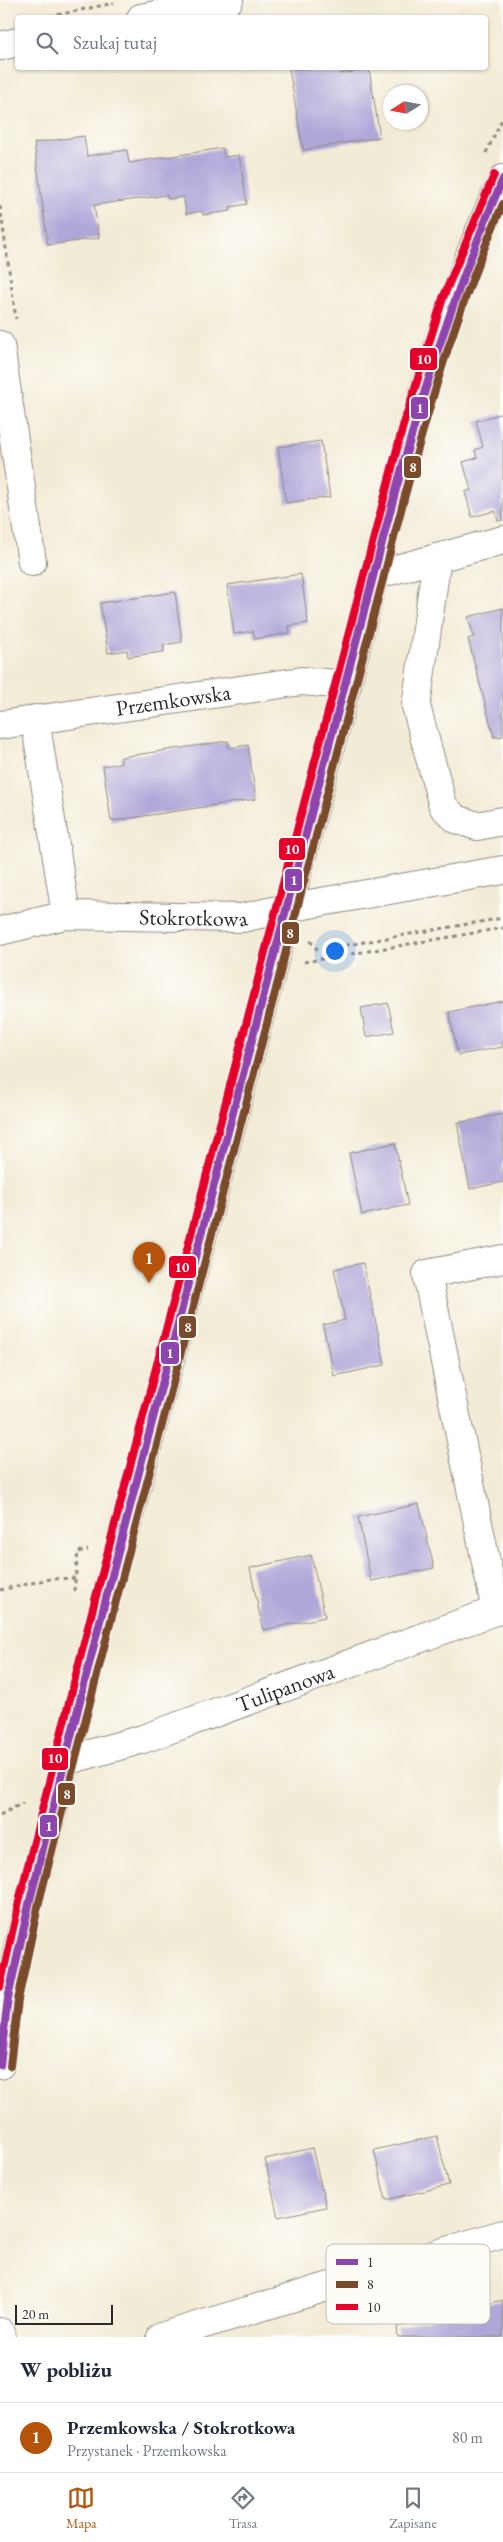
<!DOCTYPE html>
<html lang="pl">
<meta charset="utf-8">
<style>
body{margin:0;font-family:"EB Garamond",serif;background:#f2f2f3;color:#1f2937}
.compass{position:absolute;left:383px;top:85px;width:45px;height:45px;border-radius:50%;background:#fff;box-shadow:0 1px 4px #0004;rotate:259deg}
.scale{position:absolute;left:15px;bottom:12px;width:98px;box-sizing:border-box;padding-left:5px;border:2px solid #2b2b2b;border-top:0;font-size:14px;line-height:18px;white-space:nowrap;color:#2b2b2b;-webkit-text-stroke:4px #fdfcf7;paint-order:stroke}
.you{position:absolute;left:334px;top:950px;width:18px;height:18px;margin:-12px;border:4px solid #fff;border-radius:50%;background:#1a73e8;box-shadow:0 0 0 8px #1a73e833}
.badge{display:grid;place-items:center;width:32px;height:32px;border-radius:50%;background:#b45309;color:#fff;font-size:16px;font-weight:700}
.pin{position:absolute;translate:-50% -41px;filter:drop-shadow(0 1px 2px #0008)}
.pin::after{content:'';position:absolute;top:26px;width:18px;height:15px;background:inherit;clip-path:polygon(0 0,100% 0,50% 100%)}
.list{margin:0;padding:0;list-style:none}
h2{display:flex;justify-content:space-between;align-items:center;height:65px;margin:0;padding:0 20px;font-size:21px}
h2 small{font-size:16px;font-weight:400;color:#747a83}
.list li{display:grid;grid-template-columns:32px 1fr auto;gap:15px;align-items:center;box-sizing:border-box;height:70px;padding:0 20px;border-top:1px solid #e0e1e3}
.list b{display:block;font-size:19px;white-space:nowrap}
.list p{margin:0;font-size:16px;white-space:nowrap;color:#747a83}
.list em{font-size:16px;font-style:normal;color:#747a83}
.icon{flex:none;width:28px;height:28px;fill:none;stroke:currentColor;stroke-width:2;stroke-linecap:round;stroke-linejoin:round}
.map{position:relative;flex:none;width:503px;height:2337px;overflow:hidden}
.search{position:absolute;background:#fff;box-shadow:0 1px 4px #0004;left:15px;right:15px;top:15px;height:55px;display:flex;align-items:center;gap:12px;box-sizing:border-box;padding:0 18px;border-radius:5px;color:#747a83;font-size:19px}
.sheet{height:135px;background:#fff}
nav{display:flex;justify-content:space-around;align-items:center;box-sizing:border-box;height:70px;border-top:1px solid #e0e1e3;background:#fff;font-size:14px;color:#747a83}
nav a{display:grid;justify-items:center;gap:2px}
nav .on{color:#b45309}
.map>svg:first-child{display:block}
.building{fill:#b0a7d9}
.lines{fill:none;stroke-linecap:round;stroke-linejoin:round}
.minor-casing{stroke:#8e8b80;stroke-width:30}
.path{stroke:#8e8b80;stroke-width:3;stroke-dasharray:4 4;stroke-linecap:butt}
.minor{stroke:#fff;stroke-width:28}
.bus-1-casing{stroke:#fdfcf7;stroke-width:11}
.bus-2-casing{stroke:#fdfcf7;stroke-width:11}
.bus-3-casing{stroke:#fdfcf7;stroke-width:11}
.bus-1{stroke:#8e44ad;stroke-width:8}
.bus-2{stroke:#7a4b2a;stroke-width:8}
.bus-3{stroke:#e4002b;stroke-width:8}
.labels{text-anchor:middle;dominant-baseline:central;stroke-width:5;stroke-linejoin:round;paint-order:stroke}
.street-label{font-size:22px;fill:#2b2b2b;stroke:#fdfcf7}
.key{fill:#fdfcf7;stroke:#bebdba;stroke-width:1}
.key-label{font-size:14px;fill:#2b2b2b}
.line-badge{stroke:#fdfcf7;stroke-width:2}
.badge-label{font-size:14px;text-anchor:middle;font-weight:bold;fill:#fff}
</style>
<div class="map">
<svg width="503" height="2337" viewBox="0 0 503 2337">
<rect width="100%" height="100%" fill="#fdfcf7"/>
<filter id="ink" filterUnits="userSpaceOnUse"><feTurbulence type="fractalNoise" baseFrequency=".02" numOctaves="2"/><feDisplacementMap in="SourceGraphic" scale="10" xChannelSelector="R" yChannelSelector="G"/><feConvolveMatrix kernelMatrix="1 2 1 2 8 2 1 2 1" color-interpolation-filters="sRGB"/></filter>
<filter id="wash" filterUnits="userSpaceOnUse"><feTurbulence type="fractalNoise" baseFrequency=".0096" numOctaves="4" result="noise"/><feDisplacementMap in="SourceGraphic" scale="20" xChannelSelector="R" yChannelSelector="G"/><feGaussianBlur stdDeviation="1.12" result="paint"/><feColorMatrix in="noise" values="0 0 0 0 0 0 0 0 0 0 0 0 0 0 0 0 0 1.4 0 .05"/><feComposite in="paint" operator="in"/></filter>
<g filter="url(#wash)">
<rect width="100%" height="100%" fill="#f2ebd5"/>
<g id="blocks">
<path class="building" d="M 289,68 L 340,68 L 341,74 L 369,69 L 380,137 L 303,150 Z
M 84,136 L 87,156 L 127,150 L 129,163 L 223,148 L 224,157 L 239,155 L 247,204 L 230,207 L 231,211 L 203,215 L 202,211 L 186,214 L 184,197 L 168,199 L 167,195 L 94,205 L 99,238 L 48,245 L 34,143 Z
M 503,413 L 503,520 L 498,521 L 495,511 L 472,517 L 465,492 L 471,490 L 463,462 L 477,458 L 475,450 L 483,447 L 476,421 Z
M 321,441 L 330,497 L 286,503 L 278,447 Z
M 301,574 L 308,623 L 289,626 L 290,633 L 255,639 L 253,631 L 234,634 L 227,585 Z
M 175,592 L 182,642 L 163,645 L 164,652 L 146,654 L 128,657 L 127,650 L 108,653 L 100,603 Z
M 503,608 L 503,736 L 494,737 L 468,639 L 474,637 L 468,617 Z
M 228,741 L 229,748 L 248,745 L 256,799 L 111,821 L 103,766 L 121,763 L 121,757 Z
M 503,1001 L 503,1047 L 458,1055 L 449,1012 Z
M 388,1003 L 394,1032 L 366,1037 L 361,1008 Z
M 503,1114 L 503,1182 L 470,1189 L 457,1123 Z
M 395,1143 L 408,1205 L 362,1215 L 349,1153 Z
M 363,1263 L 385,1365 L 334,1376 L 323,1325 L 345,1320 L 334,1269 Z
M 419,1504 L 434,1568 L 371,1581 L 358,1517 Z
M 311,1555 L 325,1617 L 263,1630 L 250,1568 Z
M 437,2136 L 449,2185 L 386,2200 L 374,2150 Z
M 312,2148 L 326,2207 L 278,2217 L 265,2159 Z
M 503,2300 L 503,2337 L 398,2337 L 397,2327 Z"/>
</g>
</g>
<g filter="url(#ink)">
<use href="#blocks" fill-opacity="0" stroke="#8e8b80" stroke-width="1"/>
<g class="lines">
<defs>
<g id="minor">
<path d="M 141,18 L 229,0"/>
<path d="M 0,46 L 18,42"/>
<path d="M 0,345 L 32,562"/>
<path d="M 503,540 L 437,558 L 416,706 L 443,806 L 456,819 L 477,826 L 503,821"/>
<path d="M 375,575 L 437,558"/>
<path d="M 35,719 L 66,915"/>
<path id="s1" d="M 0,725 L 302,681 L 347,685"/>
<path id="s2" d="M 0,931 L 66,915 L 242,918 L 287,908 L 503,870"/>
<path d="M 496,1611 L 427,1274 L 503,1259"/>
<path id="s3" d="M 65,1761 L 143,1739 L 503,1608"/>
<path d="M 0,2065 C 6,1976 33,1888 55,1802 C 79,1708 100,1613 128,1520 C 201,1242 273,964 346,686 C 391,515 427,339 503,179"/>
<path d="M 0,2332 L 1,2337"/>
<path d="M 161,2337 L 503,2234"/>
</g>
</defs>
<use href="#minor" class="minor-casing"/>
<path class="path" d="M 42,18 L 114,3
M 486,153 L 503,117
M 0,206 L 16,319
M 310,941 L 318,950 L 503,918
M 304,962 L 503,928
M 0,1590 L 50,1579 L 77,1578
M 74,1591 L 78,1552 L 88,1550
M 0,1815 L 23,1803"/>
<use href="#minor" class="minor"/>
<defs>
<path id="bus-1" d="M 0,2065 L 8,1998 L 30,1900 L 99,1625 L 395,493 C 425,385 458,281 503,179"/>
<path id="bus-2" d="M 10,2066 L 18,2000 L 39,1902 L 109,1628 L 405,495 C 432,396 461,298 503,204"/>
<path id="bus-3" d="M 0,1987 L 20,1897 L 89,1623 L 403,426 L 443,298 L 494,175"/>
</defs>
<use href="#bus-1" class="bus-1-casing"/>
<use href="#bus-2" class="bus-2-casing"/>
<use href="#bus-3" class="bus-3-casing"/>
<use href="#bus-1" class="bus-1"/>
<use href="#bus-2" class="bus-2"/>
<use href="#bus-3" class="bus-3"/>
</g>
</g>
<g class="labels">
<g class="street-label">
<text stroke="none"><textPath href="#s1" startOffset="175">Przemkowska</textPath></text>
<text stroke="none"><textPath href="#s2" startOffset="195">Stokrotkowa</textPath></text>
<text stroke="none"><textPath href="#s3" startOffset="232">Tulipanowa</textPath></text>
</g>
</g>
<rect x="326" y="2244" width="164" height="80" rx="8" class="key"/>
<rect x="336" y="2259" width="22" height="6" fill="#8e44ad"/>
<rect x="336" y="2281" width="22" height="7" fill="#7a4b2a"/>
<rect x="336" y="2304" width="22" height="6" fill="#e4002b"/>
<g class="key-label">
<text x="367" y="2267">1</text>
<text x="367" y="2289">8</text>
<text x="367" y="2312">10</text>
</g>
<g class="line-badge">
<rect x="409" y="347" width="29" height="24" rx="5" fill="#e4002b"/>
<rect x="410" y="396" width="19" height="24" rx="5" fill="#8e44ad"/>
<rect x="403" y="455" width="19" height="24" rx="5" fill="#7a4b2a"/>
<rect x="278" y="837" width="28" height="24" rx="5" fill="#e4002b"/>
<rect x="284" y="868" width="19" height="24" rx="5" fill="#8e44ad"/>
<rect x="281" y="921" width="19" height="24" rx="5" fill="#7a4b2a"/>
<rect x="168" y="1255" width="29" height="24" rx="5" fill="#e4002b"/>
<rect x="178" y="1315" width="19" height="24" rx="5" fill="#7a4b2a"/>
<rect x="160" y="1341" width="20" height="24" rx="5" fill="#8e44ad"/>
<rect x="41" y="1747" width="28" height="24" rx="5" fill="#e4002b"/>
<rect x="57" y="1782" width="19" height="24" rx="5" fill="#7a4b2a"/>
<rect x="39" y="1814" width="19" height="24" rx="5" fill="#8e44ad"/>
</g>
<g class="badge-label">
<text x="424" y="364">10</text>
<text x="420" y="413">1</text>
<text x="413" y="472">8</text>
<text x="292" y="854">10</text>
<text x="294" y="885">1</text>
<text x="290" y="938">8</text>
<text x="182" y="1272">10</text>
<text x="188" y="1332">8</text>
<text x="170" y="1358">1</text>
<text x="55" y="1763">10</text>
<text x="67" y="1799">8</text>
<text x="49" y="1831">1</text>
</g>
</svg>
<svg class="compass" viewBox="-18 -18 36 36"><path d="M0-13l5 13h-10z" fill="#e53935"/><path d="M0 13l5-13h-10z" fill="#747a83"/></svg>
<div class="scale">20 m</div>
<div class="you"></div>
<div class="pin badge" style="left:149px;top:1283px">1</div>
<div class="search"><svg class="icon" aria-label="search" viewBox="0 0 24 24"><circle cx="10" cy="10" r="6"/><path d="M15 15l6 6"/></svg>Szukaj tutaj</div>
</div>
<section class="sheet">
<h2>W pobliżu<small></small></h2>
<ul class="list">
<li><span class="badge">1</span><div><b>Przemkowska / Stokrotkowa</b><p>Przystanek · Przemkowska</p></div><em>80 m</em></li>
</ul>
</section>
<nav>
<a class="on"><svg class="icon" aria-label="map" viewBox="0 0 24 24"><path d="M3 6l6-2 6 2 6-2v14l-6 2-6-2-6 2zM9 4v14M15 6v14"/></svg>Mapa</a>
<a><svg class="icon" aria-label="directions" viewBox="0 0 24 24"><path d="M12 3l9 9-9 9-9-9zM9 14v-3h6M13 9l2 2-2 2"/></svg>Trasa</a>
<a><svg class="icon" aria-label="saved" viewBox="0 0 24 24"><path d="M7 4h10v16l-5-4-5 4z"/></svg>Zapisane</a>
</nav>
